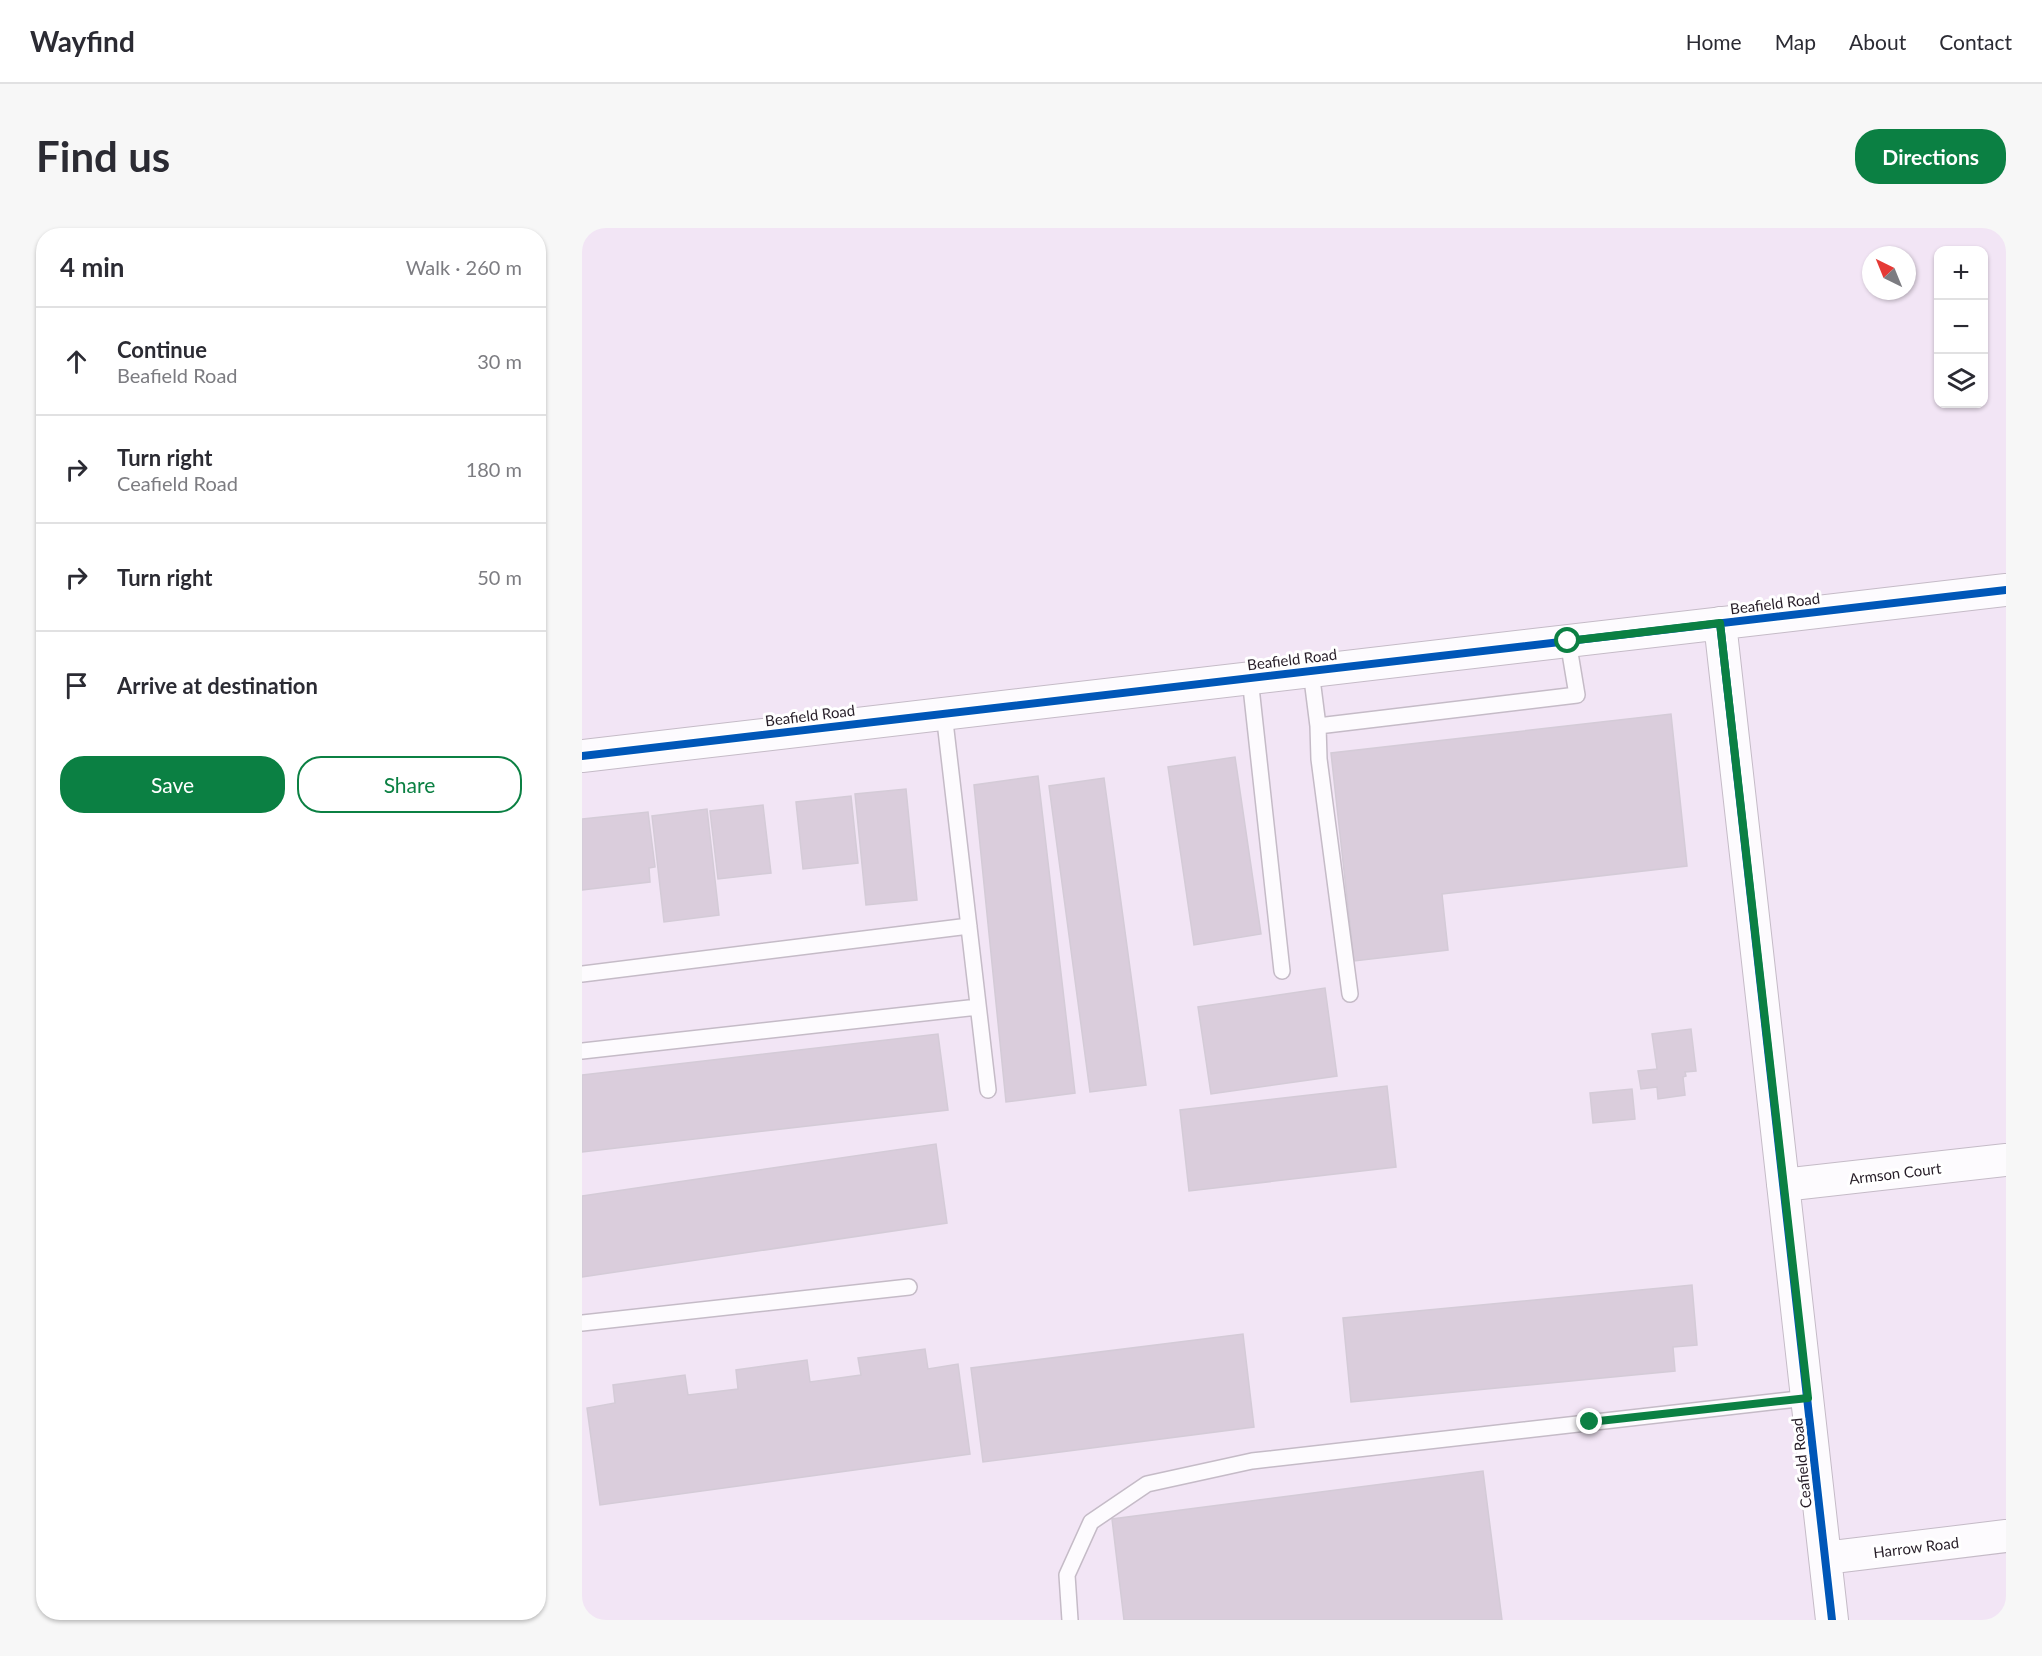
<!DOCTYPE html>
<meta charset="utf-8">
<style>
body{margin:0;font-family:Lato,sans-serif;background:#f7f7f7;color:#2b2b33}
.controls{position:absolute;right:18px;top:18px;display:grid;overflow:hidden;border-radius:12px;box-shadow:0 2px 4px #0004}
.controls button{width:54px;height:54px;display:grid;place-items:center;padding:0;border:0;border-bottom:2px solid #e1e1e2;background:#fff;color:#2b2b33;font:30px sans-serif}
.compass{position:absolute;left:1280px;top:18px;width:54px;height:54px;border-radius:50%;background:#fff;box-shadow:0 2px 4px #0004;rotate:317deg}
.stop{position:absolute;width:18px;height:18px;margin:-14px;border:4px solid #0b8043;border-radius:50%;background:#fff}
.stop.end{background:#0b8043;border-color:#fff;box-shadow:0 2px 6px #0008}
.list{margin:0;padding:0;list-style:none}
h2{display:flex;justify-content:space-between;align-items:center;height:78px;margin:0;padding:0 24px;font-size:26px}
h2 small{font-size:20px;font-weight:400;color:#7c7c81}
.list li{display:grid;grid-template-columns:39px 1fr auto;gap:18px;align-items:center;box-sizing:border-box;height:108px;padding:0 24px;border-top:2px solid #e1e1e2}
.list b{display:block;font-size:22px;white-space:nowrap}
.list p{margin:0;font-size:20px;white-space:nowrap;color:#7c7c81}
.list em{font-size:20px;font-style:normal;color:#7c7c81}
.actions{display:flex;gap:12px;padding:18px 24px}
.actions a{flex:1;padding:14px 0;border:2px solid #0b8043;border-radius:24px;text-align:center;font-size:21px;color:#0b8043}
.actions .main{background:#0b8043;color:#fff}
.icon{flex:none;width:33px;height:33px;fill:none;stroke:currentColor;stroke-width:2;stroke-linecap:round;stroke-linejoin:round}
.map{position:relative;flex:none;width:1424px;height:1392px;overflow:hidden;border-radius:24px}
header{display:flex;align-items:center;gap:36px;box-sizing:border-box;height:84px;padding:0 30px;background:#fff;border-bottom:2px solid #e1e1e2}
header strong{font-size:28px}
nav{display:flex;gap:33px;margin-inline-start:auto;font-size:21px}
.intro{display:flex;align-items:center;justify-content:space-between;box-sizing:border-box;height:144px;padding:0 36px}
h1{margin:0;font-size:42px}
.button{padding:15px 27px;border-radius:24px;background:#0b8043;color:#fff;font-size:21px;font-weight:700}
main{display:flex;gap:36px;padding:0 36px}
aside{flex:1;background:#fff;border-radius:24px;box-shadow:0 2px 4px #0004}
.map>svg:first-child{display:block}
.building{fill:#dacddc;stroke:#d4cbd7;stroke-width:1.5}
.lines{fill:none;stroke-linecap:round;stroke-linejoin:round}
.service-casing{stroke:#c5bbc7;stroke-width:18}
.minor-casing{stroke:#c5bbc7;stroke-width:34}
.service{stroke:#fdfbfe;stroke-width:15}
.minor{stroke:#fdfbfe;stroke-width:32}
.cycleway-casing{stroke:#fff;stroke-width:11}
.cycleway{stroke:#0057b8;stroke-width:8}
.route{stroke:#0b8043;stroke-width:8}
.labels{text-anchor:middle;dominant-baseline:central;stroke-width:6;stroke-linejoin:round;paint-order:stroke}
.street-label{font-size:15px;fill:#261d27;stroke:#fff}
</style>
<header>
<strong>Wayfind</strong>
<nav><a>Home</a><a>Map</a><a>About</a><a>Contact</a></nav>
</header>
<div class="intro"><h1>Find us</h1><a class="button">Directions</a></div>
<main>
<aside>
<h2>4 min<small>Walk · 260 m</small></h2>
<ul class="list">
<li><svg class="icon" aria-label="ahead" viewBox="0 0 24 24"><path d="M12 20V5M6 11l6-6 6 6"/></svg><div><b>Continue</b><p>Beafield Road</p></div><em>30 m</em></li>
<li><svg class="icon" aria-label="right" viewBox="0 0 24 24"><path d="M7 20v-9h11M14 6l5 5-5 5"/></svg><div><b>Turn right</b><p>Ceafield Road</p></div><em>180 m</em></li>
<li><svg class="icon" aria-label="right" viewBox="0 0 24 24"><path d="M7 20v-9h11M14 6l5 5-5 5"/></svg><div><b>Turn right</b></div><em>50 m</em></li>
<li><svg class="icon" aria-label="arrive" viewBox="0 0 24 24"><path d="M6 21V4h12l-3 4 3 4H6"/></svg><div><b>Arrive at destination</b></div></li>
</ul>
<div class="actions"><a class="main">Save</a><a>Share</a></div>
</aside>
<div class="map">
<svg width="1424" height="1392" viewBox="0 0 1424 1392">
<rect width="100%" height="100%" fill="#f2e5f5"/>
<path class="building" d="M 1089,486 L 1105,638 L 860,666 L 866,722 L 772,733 L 749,525 Z
M 653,529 L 679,706 L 612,717 L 586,539 Z
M 456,548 L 493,865 L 424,874 L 392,557 Z
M 522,550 L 564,857 L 508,864 L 467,558 Z
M 324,561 L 335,672 L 284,677 L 273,566 Z
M 269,568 L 276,635 L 221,641 L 214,574 Z
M 181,577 L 189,645 L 136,651 L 128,583 Z
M 125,581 L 137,687 L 82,694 L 70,588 Z
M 66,584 L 73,639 L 67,640 L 68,654 L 0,662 L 0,591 Z
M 743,760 L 755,848 L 629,866 L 616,779 Z
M 1109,801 L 1114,843 L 1103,844 L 1104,848 L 1101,849 L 1103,867 L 1076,871 L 1075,859 L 1059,861 L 1056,843 L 1075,841 L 1070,806 Z
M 356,806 L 366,882 L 0,924 L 0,847 Z
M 805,858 L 814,939 L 607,963 L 598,882 Z
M 1050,861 L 1053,891 L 1011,895 L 1008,865 Z
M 354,916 L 365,995 L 0,1049 L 0,968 Z
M 1110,1057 L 1115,1117 L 1091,1119 L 1093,1143 L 769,1174 L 761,1090 Z
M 661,1106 L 672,1199 L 401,1234 L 389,1140 Z
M 343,1121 L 346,1141 L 376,1136 L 388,1226 L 18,1277 L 5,1180 L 33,1175 L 31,1157 L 103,1147 L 106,1167 L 156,1161 L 154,1142 L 225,1132 L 228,1154 L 279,1147 L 276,1130 Z
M 901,1243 L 920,1392 L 542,1392 L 530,1291 Z"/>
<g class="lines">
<defs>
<path id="service" d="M 729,443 L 736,498 L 737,531 L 768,766
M 668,450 L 700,743
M 362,485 L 406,862
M 736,498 L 995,467 L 986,413
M 0,746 L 387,698
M 0,823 L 396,779
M 0,1095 L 327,1059
M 488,1392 L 485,1347 L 509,1294 L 565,1256 L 670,1233 L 1225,1170"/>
<path id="minor" d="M 1138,395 L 1250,1392
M 0,528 L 1424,362
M 1201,957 L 1424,932
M 1243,1330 L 1424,1308"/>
</defs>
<use href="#service" class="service-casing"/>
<use href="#minor" class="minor-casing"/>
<use href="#service" class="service"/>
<use href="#minor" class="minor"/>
<defs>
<path id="cycleway" d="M 1138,395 L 1250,1392
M 0,528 L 1424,362"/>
</defs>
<use href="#cycleway" class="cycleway-casing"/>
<use href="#cycleway" class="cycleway"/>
</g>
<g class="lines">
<path class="route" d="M 986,413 L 1138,395 L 1226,1170 L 1008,1194"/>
</g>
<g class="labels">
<g class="street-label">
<text transform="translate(1193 375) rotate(-7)">Beafield Road</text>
<text transform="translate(710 431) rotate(-7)">Beafield Road</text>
<text transform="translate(228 487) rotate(-7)">Beafield Road</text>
<text transform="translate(1313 945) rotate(-7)">Armson Court</text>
<text transform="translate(1219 1235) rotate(-96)">Ceafield Road</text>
<text transform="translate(1334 1319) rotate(-7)">Harrow Road</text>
</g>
</g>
</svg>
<div class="controls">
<button>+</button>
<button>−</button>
<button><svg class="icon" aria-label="layers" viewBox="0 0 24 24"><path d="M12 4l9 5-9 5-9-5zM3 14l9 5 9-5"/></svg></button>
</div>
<svg class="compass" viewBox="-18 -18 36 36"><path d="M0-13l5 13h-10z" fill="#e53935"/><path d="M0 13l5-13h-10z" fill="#7c7c81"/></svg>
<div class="stop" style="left:986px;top:413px"></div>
<div class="stop end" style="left:1008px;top:1194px"></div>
</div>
</main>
